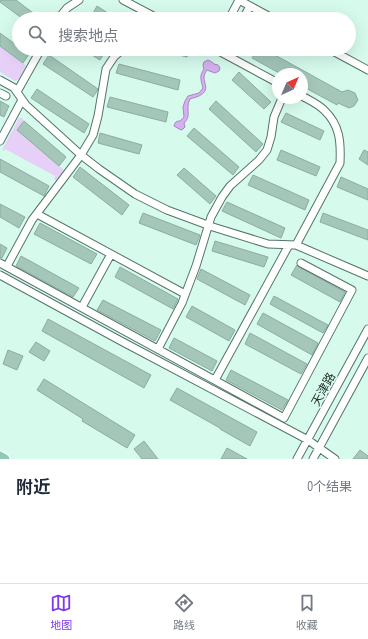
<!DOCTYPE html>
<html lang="zh">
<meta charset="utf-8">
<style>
body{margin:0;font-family:"PT Sans Narrow","Noto Sans SC",sans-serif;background:#f2f2f3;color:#1f2937}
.compass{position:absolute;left:272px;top:68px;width:36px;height:36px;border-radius:50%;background:#fff;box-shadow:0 4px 16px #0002;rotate:44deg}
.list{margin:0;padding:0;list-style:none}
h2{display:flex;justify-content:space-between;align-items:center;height:52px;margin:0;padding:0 16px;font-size:17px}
h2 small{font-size:13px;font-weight:400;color:#747a83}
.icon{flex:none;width:22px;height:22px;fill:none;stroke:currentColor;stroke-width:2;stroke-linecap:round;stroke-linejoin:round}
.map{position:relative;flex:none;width:368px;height:459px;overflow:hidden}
.search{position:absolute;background:#fff;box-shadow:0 4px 16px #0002;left:12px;right:12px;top:12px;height:44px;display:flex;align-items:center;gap:10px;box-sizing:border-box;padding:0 14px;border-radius:22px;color:#747a83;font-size:15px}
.sheet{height:124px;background:#fff}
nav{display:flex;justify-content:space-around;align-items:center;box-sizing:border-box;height:56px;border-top:1px solid #e0e1e3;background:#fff;font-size:11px;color:#747a83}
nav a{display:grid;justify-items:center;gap:2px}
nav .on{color:#7c3aed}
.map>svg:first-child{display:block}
.green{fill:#e6d0f7}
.water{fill:#d7aff3;stroke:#a28ab8}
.building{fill:#a4c7ba;stroke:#8aada0}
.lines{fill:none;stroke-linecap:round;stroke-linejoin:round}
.minor-casing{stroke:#55756a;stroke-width:9}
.major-casing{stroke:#fff;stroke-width:11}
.minor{stroke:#fff;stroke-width:7}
.major{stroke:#8fcab9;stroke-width:9}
.labels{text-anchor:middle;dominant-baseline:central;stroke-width:3.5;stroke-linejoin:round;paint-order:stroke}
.street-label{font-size:12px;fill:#26342f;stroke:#d6fbed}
</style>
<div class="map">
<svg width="368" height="459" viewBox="0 0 368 459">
<rect width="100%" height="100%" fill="#d6fbed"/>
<path class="green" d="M 0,46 L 23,63 L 26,66 L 19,79 L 15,81 L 0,72 Z
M 19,118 L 22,118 L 24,121 L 17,130 L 65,171 L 57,181 L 54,179 L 55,176 L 5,149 L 4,151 L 2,150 Z"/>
<path class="water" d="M 208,60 L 212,62 L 214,64 L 218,65 L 220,68 L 219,71 L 215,73 L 207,70 C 198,81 214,88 199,96 C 197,97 193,98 190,99 C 185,108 192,116 184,123 L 185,127 L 183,129 L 181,130 L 174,126 C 175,122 176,121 180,121 L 184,117 L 183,107 L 185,101 L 188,96 L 199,93 L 203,88 C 201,80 199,76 204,69 L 203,65 L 204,62 Z"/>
<path class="building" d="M 0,0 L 16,0 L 41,19 L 23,19 L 0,2 Z
M 97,6 L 117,19 L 99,19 L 92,15 Z
M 0,33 L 19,47 L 19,49 L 22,49 L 29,54 L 23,63 L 0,46 Z
M 82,49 L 101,49 L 105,52 L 100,60 Z
M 163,49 L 190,49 L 187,57 L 163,51 Z
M 243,49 L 264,49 L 342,92 L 348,90 L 355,93 L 358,100 L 354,106 L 349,108 L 338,103 L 337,105 L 302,86 L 302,74 L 281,74 L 252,58 L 254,55 Z
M 49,55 L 98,89 L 97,91 L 93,97 L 43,64 Z
M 119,64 L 180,80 L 178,90 L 116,73 Z
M 239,72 L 271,102 L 264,109 L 232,80 Z
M 37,89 L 89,124 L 84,133 L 31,98 Z
M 110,97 L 168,112 L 166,122 L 107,107 Z
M 0,101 L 9,106 L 4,117 L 0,115 Z
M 216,101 L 263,144 L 256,152 L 209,109 Z
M 286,113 L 324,131 L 320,140 L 281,122 Z
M 24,121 L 66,157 L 59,166 L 17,130 Z
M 194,128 L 239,167 L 233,175 L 187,136 Z
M 100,133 L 142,145 L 139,154 L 98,143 Z
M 281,150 L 320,167 L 316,176 L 277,160 Z
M 364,150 L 368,152 L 368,165 L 359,159 Z
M 0,159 L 49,186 L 44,196 L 0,172 Z
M 80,167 L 129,205 L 122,215 L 73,177 Z
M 184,168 L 216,196 L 210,204 L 177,175 Z
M 253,175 L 309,200 L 305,210 L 248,185 Z
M 341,177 L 368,189 L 368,200 L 337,187 Z
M 227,202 L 285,228 L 281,238 L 222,211 Z
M 0,204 L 25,217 L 19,228 L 0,217 Z
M 143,213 L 200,235 L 196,245 L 139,223 Z
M 323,213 L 368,230 L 368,240 L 320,222 Z
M 40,223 L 97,254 L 91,264 L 34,234 Z
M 215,241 L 268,257 L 264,267 L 212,251 Z
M 0,244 L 7,248 L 2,258 L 0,258 Z
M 21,256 L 79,288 L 73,297 L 16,266 Z
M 297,265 L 299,267 L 345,292 L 340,302 L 291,275 Z
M 120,267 L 178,299 L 173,309 L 115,277 Z
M 201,269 L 250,295 L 245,305 L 197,279 Z
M 274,296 L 328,325 L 323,333 L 270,304 Z
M 103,300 L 161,330 L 155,341 L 97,310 Z
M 192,306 L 235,330 L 229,341 L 186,317 Z
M 263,313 L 318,343 L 312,355 L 257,324 Z
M 48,319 L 151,375 L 144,388 L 42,331 Z
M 250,333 L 307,364 L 301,374 L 245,344 Z
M 174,338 L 217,361 L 212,371 L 169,348 Z
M 36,342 L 50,351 L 44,361 L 29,352 Z
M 8,350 L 23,356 L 17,370 L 3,364 Z
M 231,370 L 288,400 L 282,410 L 226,380 Z
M 44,379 L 135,435 L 127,448 L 82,421 L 83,419 L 37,390 Z
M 177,388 L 257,432 L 250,446 L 220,429 L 220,428 L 170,400 Z
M 144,441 L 158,459 L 142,459 L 134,449 Z
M 227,448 L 247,459 L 221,459 Z
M 360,450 L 368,456 L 368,459 L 353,459 Z"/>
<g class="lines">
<defs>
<path id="minor" d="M 123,0 L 159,19
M 239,0 L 274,19
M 58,19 L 67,8 L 79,0
M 229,19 L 239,0
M 243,19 L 250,6
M 215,49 L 278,83
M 329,49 L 368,70
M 0,80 L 18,90 L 41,49
M 14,88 L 26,105 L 81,155 L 99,169 L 135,194 L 167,210 L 213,227 L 268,244 L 296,245 L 368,276
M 0,93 L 6,96
M 0,141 L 22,100
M 37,214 L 185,294
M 296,245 L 340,163 C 341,142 340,125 324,110 C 318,104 309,100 302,96
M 0,263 L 284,418 L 352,290 L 301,263
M 7,266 L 32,220 L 81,155 L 93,135 L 98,116 L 106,69 L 114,57 L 123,49
M 0,275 L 121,341 L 308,440 L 335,459
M 82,307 L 111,254
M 158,349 L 182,303 L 196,266 L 211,217 L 222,197 L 230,186 L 259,160 L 267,150 L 271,137 L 274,117 L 282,98
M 215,380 L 289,245
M 297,459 L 368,329
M 313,459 L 368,358"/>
<path id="major" d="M 0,456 L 5,459"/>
</defs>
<use href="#minor" class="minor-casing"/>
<use href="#major" class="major-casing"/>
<use href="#minor" class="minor"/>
<use href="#major" class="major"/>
</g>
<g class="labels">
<g class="street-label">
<text transform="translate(323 389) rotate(-61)">天津路</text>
</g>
</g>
</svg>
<svg class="compass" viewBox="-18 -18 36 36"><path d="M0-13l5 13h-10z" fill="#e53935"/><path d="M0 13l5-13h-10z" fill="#747a83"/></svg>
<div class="search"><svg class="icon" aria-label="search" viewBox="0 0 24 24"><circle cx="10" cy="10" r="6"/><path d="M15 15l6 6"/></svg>搜索地点</div>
</div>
<section class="sheet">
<h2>附近<small>0个结果</small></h2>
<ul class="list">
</ul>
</section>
<nav>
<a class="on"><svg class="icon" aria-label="map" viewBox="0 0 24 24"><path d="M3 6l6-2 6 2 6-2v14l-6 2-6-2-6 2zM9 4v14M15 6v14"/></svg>地图</a>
<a><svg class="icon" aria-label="directions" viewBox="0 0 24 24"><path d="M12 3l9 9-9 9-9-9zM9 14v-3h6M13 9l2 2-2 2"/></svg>路线</a>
<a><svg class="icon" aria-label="saved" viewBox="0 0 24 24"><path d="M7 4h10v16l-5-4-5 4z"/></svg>收藏</a>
</nav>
